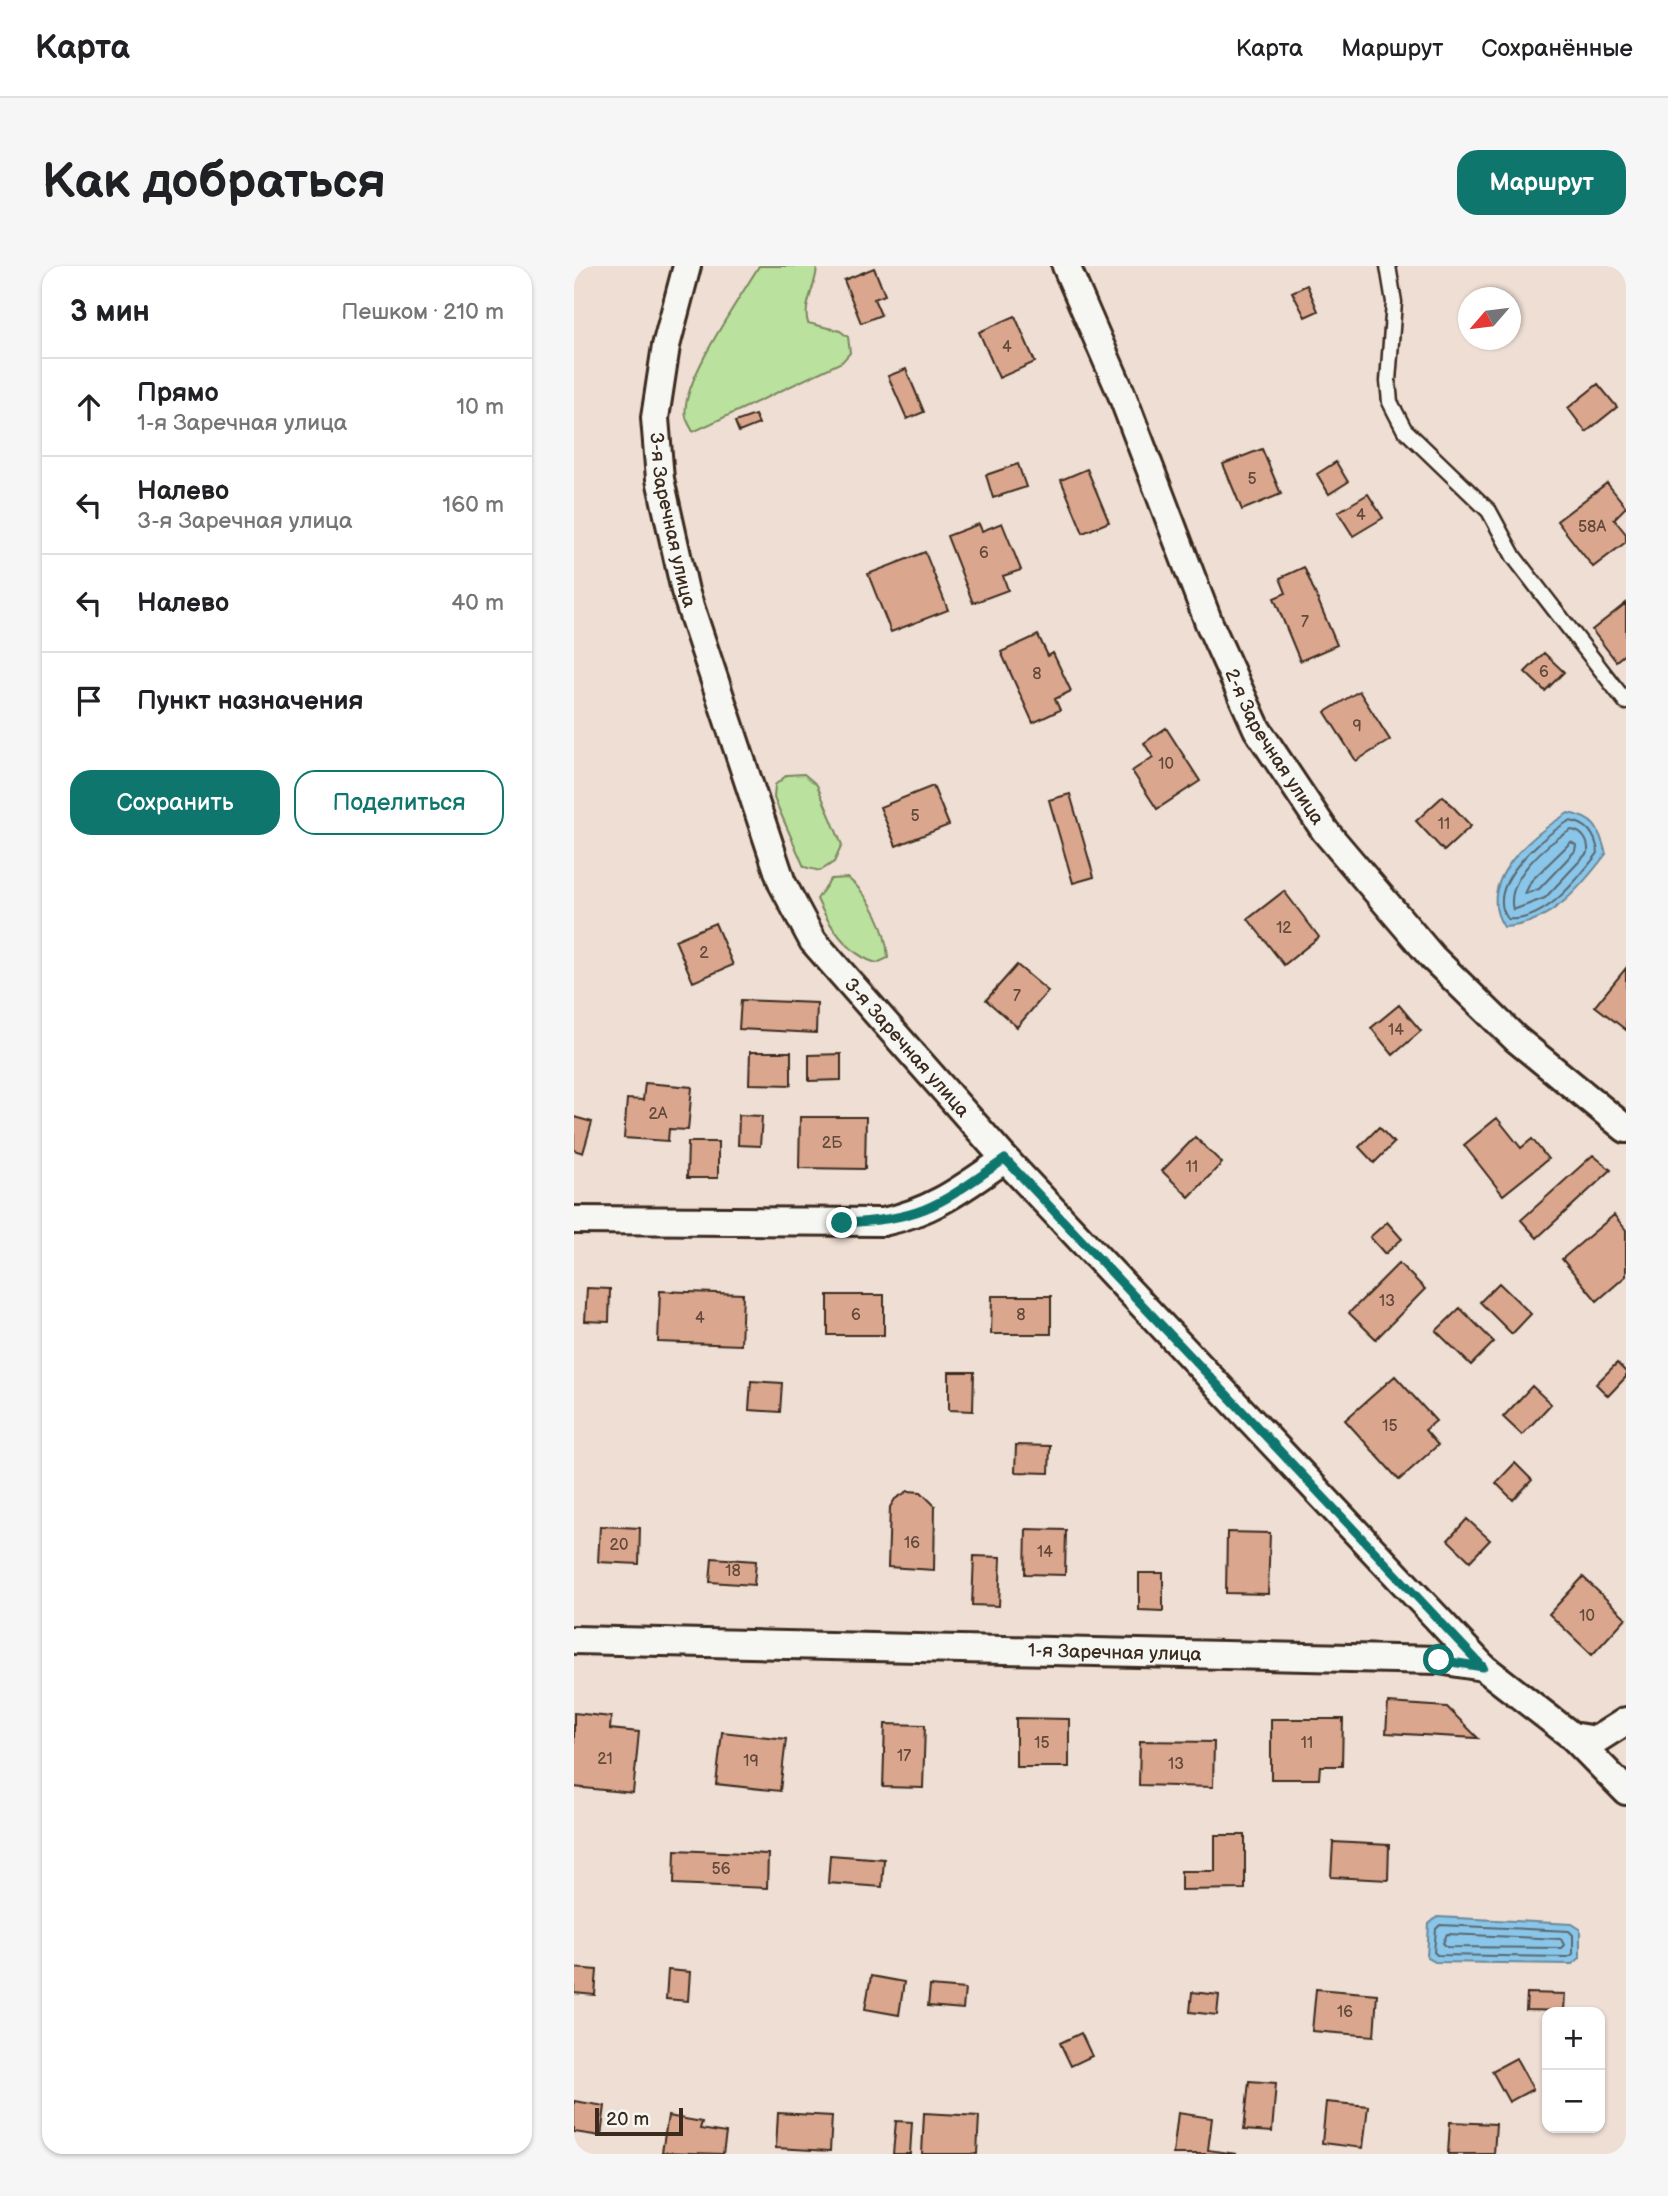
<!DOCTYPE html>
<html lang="ru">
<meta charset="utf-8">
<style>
body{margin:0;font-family:"Balsamiq Sans",sans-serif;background:#f6f6f6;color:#202124}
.controls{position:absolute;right:21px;bottom:21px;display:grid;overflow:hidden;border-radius:14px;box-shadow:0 2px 5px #0004}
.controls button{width:63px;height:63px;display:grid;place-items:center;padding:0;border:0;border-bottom:2px solid #e0e0e0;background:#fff;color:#202124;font:35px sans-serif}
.compass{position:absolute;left:884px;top:21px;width:63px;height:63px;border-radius:50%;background:#fff;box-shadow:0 2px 5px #0004;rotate:242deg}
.scale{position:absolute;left:21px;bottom:18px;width:88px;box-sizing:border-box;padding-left:7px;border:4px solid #3b2a1e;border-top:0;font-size:19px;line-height:24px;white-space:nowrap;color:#3b2a1e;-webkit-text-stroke:5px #f6f6f2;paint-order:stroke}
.stop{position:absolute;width:21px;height:21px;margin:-16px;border:5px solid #0f766e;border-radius:50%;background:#fff}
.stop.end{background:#0f766e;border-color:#fff;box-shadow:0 2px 7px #0008}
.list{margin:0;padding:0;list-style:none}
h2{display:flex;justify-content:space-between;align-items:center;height:91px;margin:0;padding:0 28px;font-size:30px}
h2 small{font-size:23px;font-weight:400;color:#757577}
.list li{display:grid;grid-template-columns:46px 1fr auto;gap:21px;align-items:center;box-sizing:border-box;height:98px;padding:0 28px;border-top:2px solid #e0e0e0}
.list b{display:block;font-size:26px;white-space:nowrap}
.list p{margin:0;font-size:23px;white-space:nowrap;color:#757577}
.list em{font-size:23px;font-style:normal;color:#757577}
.actions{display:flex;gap:14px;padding:21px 28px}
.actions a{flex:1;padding:16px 0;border:2px solid #0f766e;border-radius:21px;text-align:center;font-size:24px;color:#0f766e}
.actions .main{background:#0f766e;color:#fff}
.icon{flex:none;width:38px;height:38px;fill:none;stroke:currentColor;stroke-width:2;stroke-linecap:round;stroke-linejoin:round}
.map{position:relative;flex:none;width:1052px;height:1888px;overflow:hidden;border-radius:21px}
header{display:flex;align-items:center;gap:42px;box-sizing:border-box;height:98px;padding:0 35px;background:#fff;border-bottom:2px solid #e0e0e0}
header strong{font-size:33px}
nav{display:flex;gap:38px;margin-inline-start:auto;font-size:24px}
.intro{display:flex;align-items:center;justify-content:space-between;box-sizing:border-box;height:168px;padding:0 42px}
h1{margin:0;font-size:49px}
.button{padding:18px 32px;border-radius:21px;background:#0f766e;color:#fff;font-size:24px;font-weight:700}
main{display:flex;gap:42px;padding:0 42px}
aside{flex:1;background:#fff;border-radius:21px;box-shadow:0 2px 5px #0004}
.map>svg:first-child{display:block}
.green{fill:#bae19d;stroke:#7a865e;stroke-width:2}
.water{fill:#89c6e9;stroke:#6a8898;stroke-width:2}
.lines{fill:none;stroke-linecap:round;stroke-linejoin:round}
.shore{stroke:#5a686f;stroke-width:2}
.building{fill:#daa68e;stroke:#3b2a1e;stroke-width:2}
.lane-casing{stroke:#3b2a1e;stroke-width:19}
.street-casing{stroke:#3b2a1e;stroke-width:32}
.lane{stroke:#f6f6f2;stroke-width:14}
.street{stroke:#f6f6f2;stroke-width:26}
.route{stroke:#0f766e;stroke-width:9}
.labels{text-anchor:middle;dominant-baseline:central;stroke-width:5;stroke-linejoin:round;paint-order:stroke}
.number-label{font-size:16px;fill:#63493a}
.street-label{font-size:19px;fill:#3b2a1e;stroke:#f6f6f2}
</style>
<header>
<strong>Карта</strong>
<nav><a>Карта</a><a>Маршрут</a><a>Сохранённые</a></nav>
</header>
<div class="intro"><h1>Как добраться</h1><a class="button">Маршрут</a></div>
<main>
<aside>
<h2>3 мин<small>Пешком · 210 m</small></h2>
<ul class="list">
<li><svg class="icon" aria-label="ahead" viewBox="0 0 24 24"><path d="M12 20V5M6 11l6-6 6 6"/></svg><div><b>Прямо</b><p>1-я Заречная улица</p></div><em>10 m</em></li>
<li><svg class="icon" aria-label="left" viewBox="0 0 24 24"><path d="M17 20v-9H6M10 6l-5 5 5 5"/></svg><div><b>Налево</b><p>3-я Заречная улица</p></div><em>160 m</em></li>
<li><svg class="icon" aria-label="left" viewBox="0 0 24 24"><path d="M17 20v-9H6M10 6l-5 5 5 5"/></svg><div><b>Налево</b></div><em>40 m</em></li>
<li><svg class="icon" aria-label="arrive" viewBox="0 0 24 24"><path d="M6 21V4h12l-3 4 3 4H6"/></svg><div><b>Пункт назначения</b></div></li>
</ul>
<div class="actions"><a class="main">Сохранить</a><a>Поделиться</a></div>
</aside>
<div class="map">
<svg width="1052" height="1888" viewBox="0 0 1052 1888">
<rect width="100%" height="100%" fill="#eeded4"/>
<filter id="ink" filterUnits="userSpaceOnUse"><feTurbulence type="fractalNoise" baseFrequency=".0143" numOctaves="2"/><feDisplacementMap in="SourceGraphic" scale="14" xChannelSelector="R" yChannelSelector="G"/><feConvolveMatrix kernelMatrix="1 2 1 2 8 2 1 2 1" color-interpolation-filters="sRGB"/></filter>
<g filter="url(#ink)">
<path class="green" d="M 185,0 L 243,0 C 243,19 228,39 234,57 L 266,65 L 274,71 L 276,87 L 268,96 L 119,166 C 117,161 113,156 112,151 C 105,119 167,30 185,0 Z
M 230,508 L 243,519 L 268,579 L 260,596 L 246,605 L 230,601 L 200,532 L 201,519 L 213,509 Z
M 274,612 C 297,631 312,662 314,692 L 303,697 C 275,690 254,658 243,633 L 257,613 Z"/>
<path class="water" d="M 994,547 C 1021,552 1025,562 1032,588 C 1006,622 976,659 930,661 C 900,616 958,569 994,547 Z
M 863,1651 L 998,1658 L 1006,1663 L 1006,1692 L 998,1698 L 861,1696 L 853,1691 L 855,1658 Z"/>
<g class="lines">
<path class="shore" d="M 995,555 C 1014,557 1022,569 1024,587 C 1003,614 971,656 934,653 C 909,620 969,570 995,555 Z
M 997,564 C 1008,565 1015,575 1014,586 L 971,632 L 939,644 C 931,613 972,578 997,564 Z
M 997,576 L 1002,579 L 1001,585 L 965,623 L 951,628 L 957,615 Z
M 866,1659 L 995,1665 L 999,1669 L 999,1688 L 994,1691 L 863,1689 L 860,1686 L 862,1663 Z
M 873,1668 L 987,1673 L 990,1679 L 987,1682 L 873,1681 L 869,1677 Z"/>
</g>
<path class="building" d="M 300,2 L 311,29 L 300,33 L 307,49 L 287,57 L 270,14 Z
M 733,19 L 744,45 L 731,51 L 718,26 Z
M 441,50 L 461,96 L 425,112 L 405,66 Z
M 332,103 L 350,146 L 333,153 L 314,110 Z
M 1024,118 L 1043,141 L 1012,166 L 994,142 Z
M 181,149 L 185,158 L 165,166 L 161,156 Z
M 688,183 L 707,228 L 668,244 L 649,198 Z
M 762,196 L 774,216 L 755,228 L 743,208 Z
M 444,198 L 452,221 L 419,232 L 412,209 Z
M 513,203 L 535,256 L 509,267 L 487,214 Z
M 1033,217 L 1052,241 L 1040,253 L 1052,268 L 1052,276 L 1019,301 L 983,255 Z
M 794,228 L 809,252 L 779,270 L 764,246 Z
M 428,257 L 447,304 L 429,310 L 434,324 L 399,337 L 373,270 L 405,258 L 408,265 Z
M 351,286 L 374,344 L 317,366 L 294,308 Z
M 730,301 L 763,379 L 726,395 L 700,332 L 712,327 L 706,312 Z
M 1052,337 L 1052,387 L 1042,395 L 1018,364 Z
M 464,369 L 474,390 L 479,387 L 497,425 L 481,433 L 486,444 L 459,457 L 427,386 Z
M 970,387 L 990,406 L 971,425 L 951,406 Z
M 785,425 L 816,474 L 782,495 L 751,446 Z
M 592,462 L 626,515 L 583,543 L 558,505 L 579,491 L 570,477 Z
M 359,520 L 375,559 L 322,580 L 306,541 Z
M 496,528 L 520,611 L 499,617 L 475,534 Z
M 869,530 L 897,560 L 870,585 L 842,555 Z
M 710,625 L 745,671 L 710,699 L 674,653 Z
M 141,657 L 159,699 L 119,716 L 101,674 Z
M 443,699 L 474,725 L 443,761 L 412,734 Z
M 1052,702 L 1052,764 L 1021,740 Z
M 167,734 L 243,737 L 242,767 L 165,763 Z
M 825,739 L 847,765 L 819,789 L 797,762 Z
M 176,786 L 217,786 L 217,819 L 175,818 Z
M 267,788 L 267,814 L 235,815 L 235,789 Z
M 71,817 L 118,821 L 114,864 L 95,863 L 94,875 L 50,872 L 53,833 L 69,834 Z
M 165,849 L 188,850 L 186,880 L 164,879 Z
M 0,851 L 18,856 L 9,887 L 0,884 Z
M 226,851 L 292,851 L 291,903 L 225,902 Z
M 923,852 L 947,882 L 958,873 L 974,893 L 929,929 L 890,879 Z
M 805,861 L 820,877 L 800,897 L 785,881 Z
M 621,871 L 648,897 L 615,931 L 588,905 Z
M 114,876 L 144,876 L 144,912 L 113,912 Z
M 1019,889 L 1037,904 L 963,972 L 947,954 Z
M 1040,949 L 1052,964 L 1052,1010 L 1023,1035 L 988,993 Z
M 813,956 L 828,973 L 811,988 L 796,971 Z
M 825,997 L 851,1023 L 802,1073 L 775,1047 Z
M 925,1017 L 957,1048 L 938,1068 L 906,1036 Z
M 13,1022 L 36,1023 L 35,1056 L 11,1055 Z
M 86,1025 L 169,1028 L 167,1079 L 84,1076 Z
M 254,1029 L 310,1029 L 310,1069 L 254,1069 Z
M 418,1030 L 477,1030 L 477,1068 L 417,1068 Z
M 886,1042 L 920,1076 L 897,1099 L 862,1065 Z
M 1043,1097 L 1052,1106 L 1052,1111 L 1034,1130 L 1022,1118 Z
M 375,1106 L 400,1106 L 399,1145 L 375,1144 Z
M 821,1110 L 862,1155 L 851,1164 L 864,1179 L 825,1214 L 771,1154 Z
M 177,1115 L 208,1117 L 206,1146 L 175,1144 Z
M 958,1120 L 977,1138 L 948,1169 L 929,1151 Z
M 442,1179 L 476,1180 L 475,1207 L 441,1206 Z
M 941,1197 L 958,1214 L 939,1234 L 922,1217 Z
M 334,1225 L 347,1226 L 361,1240 L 360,1304 L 314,1301 L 316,1241 L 321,1233 Z
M 893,1253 L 916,1274 L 896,1295 L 874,1274 Z
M 26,1260 L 66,1262 L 65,1298 L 24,1296 Z
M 452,1263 L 492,1264 L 491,1309 L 451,1308 Z
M 653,1266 L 696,1267 L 694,1328 L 652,1327 Z
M 400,1290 L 427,1291 L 425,1340 L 398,1339 Z
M 138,1292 L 182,1295 L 180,1319 L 136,1316 Z
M 565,1307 L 589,1307 L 589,1345 L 565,1344 Z
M 1009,1311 L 1052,1352 L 1018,1389 L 975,1348 Z
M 814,1437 L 873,1441 L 904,1472 L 812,1467 Z
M 0,1447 L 37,1451 L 36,1463 L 65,1466 L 59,1527 L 0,1521 Z
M 442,1452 L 495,1453 L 495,1501 L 442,1501 Z
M 697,1453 L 769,1453 L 768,1500 L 746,1500 L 745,1513 L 697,1513 Z
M 311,1458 L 351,1459 L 349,1522 L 309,1521 Z
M 148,1466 L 212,1473 L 206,1525 L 142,1518 Z
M 566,1475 L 640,1476 L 639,1521 L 565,1519 Z
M 641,1569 L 671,1569 L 671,1623 L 607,1624 L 607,1605 L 641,1605 Z
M 759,1576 L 815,1579 L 814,1614 L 757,1611 Z
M 101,1584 L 194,1588 L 193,1622 L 100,1618 Z
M 256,1589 L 310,1593 L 308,1621 L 254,1617 Z
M 0,1702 L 23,1704 L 21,1729 L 0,1727 Z
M 94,1704 L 116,1706 L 114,1735 L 92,1733 Z
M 297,1710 L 330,1716 L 325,1749 L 291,1743 Z
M 356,1720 L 391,1723 L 389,1743 L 354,1740 Z
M 742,1723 L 803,1728 L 800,1770 L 738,1765 Z
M 618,1726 L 645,1729 L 643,1749 L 616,1746 Z
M 953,1727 L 991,1728 L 990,1745 L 952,1744 Z
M 507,1767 L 518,1790 L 497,1800 L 486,1777 Z
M 942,1792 L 959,1823 L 935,1836 L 918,1805 Z
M 675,1815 L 702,1817 L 698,1866 L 670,1864 Z
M 0,1835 L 31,1840 L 27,1870 L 0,1866 Z
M 752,1836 L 794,1840 L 789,1882 L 748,1877 Z
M 204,1847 L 258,1850 L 256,1885 L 202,1882 Z
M 350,1847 L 405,1850 L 403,1888 L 348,1888 Z
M 604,1847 L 638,1852 L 634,1884 L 663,1888 L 599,1888 Z
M 94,1850 L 128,1856 L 126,1863 L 152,1867 L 149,1888 L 88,1886 Z
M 322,1855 L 338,1856 L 336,1888 L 319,1888 Z
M 876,1856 L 922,1858 L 920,1888 L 874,1888 Z"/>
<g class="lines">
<defs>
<path id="lane" d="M 814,0 L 820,36 L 814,115 L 816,136 L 830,163 L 915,245 L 940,291 L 1052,436"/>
<g id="street">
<path id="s1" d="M 113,0 L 92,80 L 81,152 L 86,213 L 111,325 L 208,617 L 239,675 L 431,893 L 909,1401"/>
<path id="s2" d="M 492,0 L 548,129 L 635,357 L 683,463 L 751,565 L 858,691 L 942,773 L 1052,863"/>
<path d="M 0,954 L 309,956 C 360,945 389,922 431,893"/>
<path id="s3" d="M 0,1374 L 865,1394 L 909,1401 L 998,1470 L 1022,1474 L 1052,1455"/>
<path d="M 998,1470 L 1052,1525"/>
</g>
</defs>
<use href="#lane" class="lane-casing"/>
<use href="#street" class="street-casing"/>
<use href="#lane" class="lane"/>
<use href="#street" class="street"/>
</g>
</g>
<g class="lines" filter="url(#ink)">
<path class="route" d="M 268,957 C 350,954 366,938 431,893 L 909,1401 L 865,1394"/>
</g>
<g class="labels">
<g class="number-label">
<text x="433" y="81">4</text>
<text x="678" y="213">5</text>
<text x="787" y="249">4</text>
<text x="1018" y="261">58А</text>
<text x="410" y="287">6</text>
<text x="731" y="356">7</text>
<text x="970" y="406">6</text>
<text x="463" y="408">8</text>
<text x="783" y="460">9</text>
<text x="592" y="498">10</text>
<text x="341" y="550">5</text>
<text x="870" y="558">11</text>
<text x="710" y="662">12</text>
<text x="130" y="687">2</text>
<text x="443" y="730">7</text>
<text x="822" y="764">14</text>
<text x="84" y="848">2А</text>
<text x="258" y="877">2Б</text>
<text x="618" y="901">11</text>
<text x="813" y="1035">13</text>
<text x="282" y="1049">6</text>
<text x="447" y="1049">8</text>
<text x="126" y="1052">4</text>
<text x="816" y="1160">15</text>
<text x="338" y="1277">16</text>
<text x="45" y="1279">20</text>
<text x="471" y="1286">14</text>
<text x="159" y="1305">18</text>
<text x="1013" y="1350">10</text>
<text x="468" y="1477">15</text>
<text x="733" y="1477">11</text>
<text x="330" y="1490">17</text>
<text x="31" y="1493">21</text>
<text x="177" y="1495">19</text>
<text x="602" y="1498">13</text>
<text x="147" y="1603">56</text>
<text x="771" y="1746">16</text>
</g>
<g class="street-label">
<text stroke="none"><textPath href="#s1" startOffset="259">3-я Заречная улица</textPath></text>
<text stroke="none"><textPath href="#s2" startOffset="525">2-я Заречная улица</textPath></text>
<text stroke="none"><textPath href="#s1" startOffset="847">3-я Заречная улица</textPath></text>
<text stroke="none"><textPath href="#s3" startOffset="541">1-я Заречная улица</textPath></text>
</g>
</g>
</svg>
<div class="controls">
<button>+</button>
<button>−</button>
</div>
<svg class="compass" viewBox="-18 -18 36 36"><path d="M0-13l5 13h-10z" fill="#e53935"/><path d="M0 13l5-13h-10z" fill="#757577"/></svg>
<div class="scale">20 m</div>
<div class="stop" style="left:865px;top:1394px"></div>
<div class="stop end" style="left:268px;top:957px"></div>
</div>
</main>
